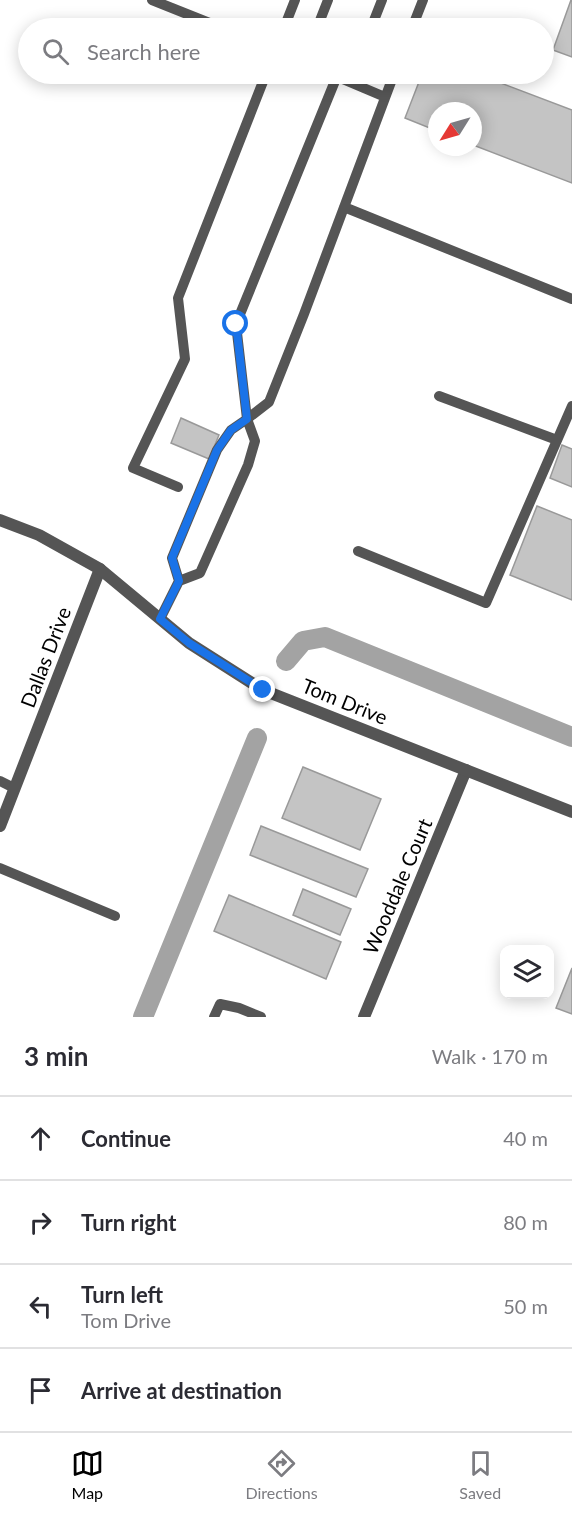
<!DOCTYPE html>
<meta charset="utf-8">
<style>
body{margin:0;font-family:Lato,sans-serif;background:#f2f2f3;color:#2b2b33}
.controls{position:absolute;right:18px;bottom:18px;display:grid;overflow:hidden;border-radius:12px;box-shadow:0 3px 15px #0003}
.controls button{width:54px;height:54px;display:grid;place-items:center;padding:0;border:0;border-bottom:2px solid #e1e1e2;background:#fff;color:#2b2b33;font:30px sans-serif}
.compass{position:absolute;left:428px;top:102px;width:54px;height:54px;border-radius:50%;background:#fff;box-shadow:0 3px 15px #0003;rotate:233deg}
.stop{position:absolute;width:18px;height:18px;margin:-14px;border:4px solid #1a73e8;border-radius:50%;background:#fff}
.stop.end{background:#1a73e8;border-color:#fff;box-shadow:0 2px 6px #0008}
.list{margin:0;padding:0;list-style:none}
h2{display:flex;justify-content:space-between;align-items:center;height:78px;margin:0;padding:0 24px;font-size:26px}
h2 small{font-size:20px;font-weight:400;color:#7c7c81}
.list li{display:grid;grid-template-columns:39px 1fr auto;gap:18px;align-items:center;box-sizing:border-box;height:84px;padding:0 24px;border-top:2px solid #e1e1e2}
.list b{display:block;font-size:22px;white-space:nowrap}
.list p{margin:0;font-size:20px;white-space:nowrap;color:#7c7c81}
.list em{font-size:20px;font-style:normal;color:#7c7c81}
.icon{flex:none;width:33px;height:33px;fill:none;stroke:currentColor;stroke-width:2;stroke-linecap:round;stroke-linejoin:round}
.map{position:relative;flex:none;width:572px;height:1017px;overflow:hidden}
.search{position:absolute;background:#fff;box-shadow:0 3px 15px #0003;left:18px;right:18px;top:18px;height:66px;display:flex;align-items:center;gap:15px;box-sizing:border-box;padding:0 21px;border-radius:33px;color:#7c7c81;font-size:22px}
.sheet{height:414px;background:#fff}
nav{display:flex;justify-content:space-around;align-items:center;box-sizing:border-box;height:84px;border-top:2px solid #e1e1e2;background:#fff;font-size:16px;color:#7c7c81}
nav a{display:grid;justify-items:center;gap:3px}
nav .on{color:#000}
.map>svg:first-child{display:block}
.lines{fill:none;stroke-linecap:round;stroke-linejoin:round}
.canal{stroke:#a3a3a3;stroke-width:20}
.building{fill:#c4c4c4;stroke:#999;stroke-width:1.5}
.service{stroke:#555;stroke-width:10}
.minor{stroke:#555;stroke-width:12}
.tertiary{stroke:#555;stroke-width:12}
.route{stroke:#1a73e8;stroke-width:8}
.labels{text-anchor:middle;dominant-baseline:central;stroke-width:4.5;stroke-linejoin:round;paint-order:stroke}
.street-label{font-size:20px;fill:#000;stroke:#fff}
</style>
<div class="map">
<svg width="572" height="1017" viewBox="0 0 572 1017">
<rect width="100%" height="100%" fill="#fff"/>
<g class="lines">
<path class="canal" d="M 286,661 L 303,641 L 325,637 L 572,737
M 143,1017 L 257,738"/>
</g>
<path class="building" d="M 571,0 L 572,0 L 572,57 L 553,50 Z
M 422,74 L 477,74 L 572,110 L 572,183 L 473,145 L 473,111 L 437,111 L 437,131 L 405,118 Z
M 181,418 L 219,435 L 209,459 L 171,443 Z
M 562,445 L 572,449 L 572,487 L 550,478 Z
M 537,506 L 572,520 L 572,600 L 510,575 Z
M 303,767 L 381,799 L 360,850 L 282,818 Z
M 261,826 L 368,869 L 356,897 L 250,855 Z
M 303,889 L 351,909 L 340,935 L 293,915 Z
M 229,895 L 341,942 L 326,979 L 214,931 Z
M 572,968 L 572,1014 L 556,1008 Z"/>
<g class="lines">
<path class="service" d="M 152,0 L 222,28
M 284,28 L 295,0
M 317,28 L 328,0
M 371,28 L 382,0
M 412,28 L 423,0
M 333,75 L 385,97
M 344,207 L 572,299
M 439,396 L 557,440
M 178,487 L 133,468 L 185,359 L 178,298 L 266,74
M 358,551 L 486,603 L 572,406
M 179,581 L 172,558 L 217,450 L 231,430 L 247,419 L 269,402 L 304,314 L 394,74
M 160,619 L 179,581 L 200,573 L 248,465 L 255,441 L 247,419 L 236,324 L 337,76
M 0,781 L 14,788
M 0,868 L 115,916
M 214,1017 L 220,1004 L 239,1008 L 261,1017"/>
<path class="minor" d="M 0,826 L 100,569
M 364,1017 L 466,770"/>
<path class="tertiary" d="M 0,520 L 39,535 L 100,569 L 189,643 L 263,690 L 572,812"/>
</g>
<g class="lines">
<path class="route" d="M 236,324 L 247,419 L 231,430 L 217,450 L 172,558 L 179,581 L 160,619 L 189,643 L 263,690"/>
</g>
<g class="labels">
<g class="street-label">
<text transform="translate(45 657) rotate(-69)">Dallas Drive</text>
<text transform="translate(345 701) rotate(22)">Tom Drive</text>
<text transform="translate(397 886) rotate(-67)">Wooddale Court</text>
</g>
</g>
</svg>
<div class="controls">
<button><svg class="icon" aria-label="layers" viewBox="0 0 24 24"><path d="M12 4l9 5-9 5-9-5zM3 14l9 5 9-5"/></svg></button>
</div>
<svg class="compass" viewBox="-18 -18 36 36"><path d="M0-13l5 13h-10z" fill="#e53935"/><path d="M0 13l5-13h-10z" fill="#7c7c81"/></svg>
<div class="stop" style="left:236px;top:324px"></div>
<div class="stop end" style="left:263px;top:690px"></div>
<div class="search"><svg class="icon" aria-label="search" viewBox="0 0 24 24"><circle cx="10" cy="10" r="6"/><path d="M15 15l6 6"/></svg>Search here</div>
</div>
<section class="sheet">
<h2>3 min<small>Walk · 170 m</small></h2>
<ul class="list">
<li><svg class="icon" aria-label="ahead" viewBox="0 0 24 24"><path d="M12 20V5M6 11l6-6 6 6"/></svg><div><b>Continue</b></div><em>40 m</em></li>
<li><svg class="icon" aria-label="right" viewBox="0 0 24 24"><path d="M7 20v-9h11M14 6l5 5-5 5"/></svg><div><b>Turn right</b></div><em>80 m</em></li>
<li><svg class="icon" aria-label="left" viewBox="0 0 24 24"><path d="M17 20v-9H6M10 6l-5 5 5 5"/></svg><div><b>Turn left</b><p>Tom Drive</p></div><em>50 m</em></li>
<li><svg class="icon" aria-label="arrive" viewBox="0 0 24 24"><path d="M6 21V4h12l-3 4 3 4H6"/></svg><div><b>Arrive at destination</b></div></li>
</ul>
</section>
<nav>
<a class="on"><svg class="icon" aria-label="map" viewBox="0 0 24 24"><path d="M3 6l6-2 6 2 6-2v14l-6 2-6-2-6 2zM9 4v14M15 6v14"/></svg>Map</a>
<a><svg class="icon" aria-label="directions" viewBox="0 0 24 24"><path d="M12 3l9 9-9 9-9-9zM9 14v-3h6M13 9l2 2-2 2"/></svg>Directions</a>
<a><svg class="icon" aria-label="saved" viewBox="0 0 24 24"><path d="M7 4h10v16l-5-4-5 4z"/></svg>Saved</a>
</nav>
